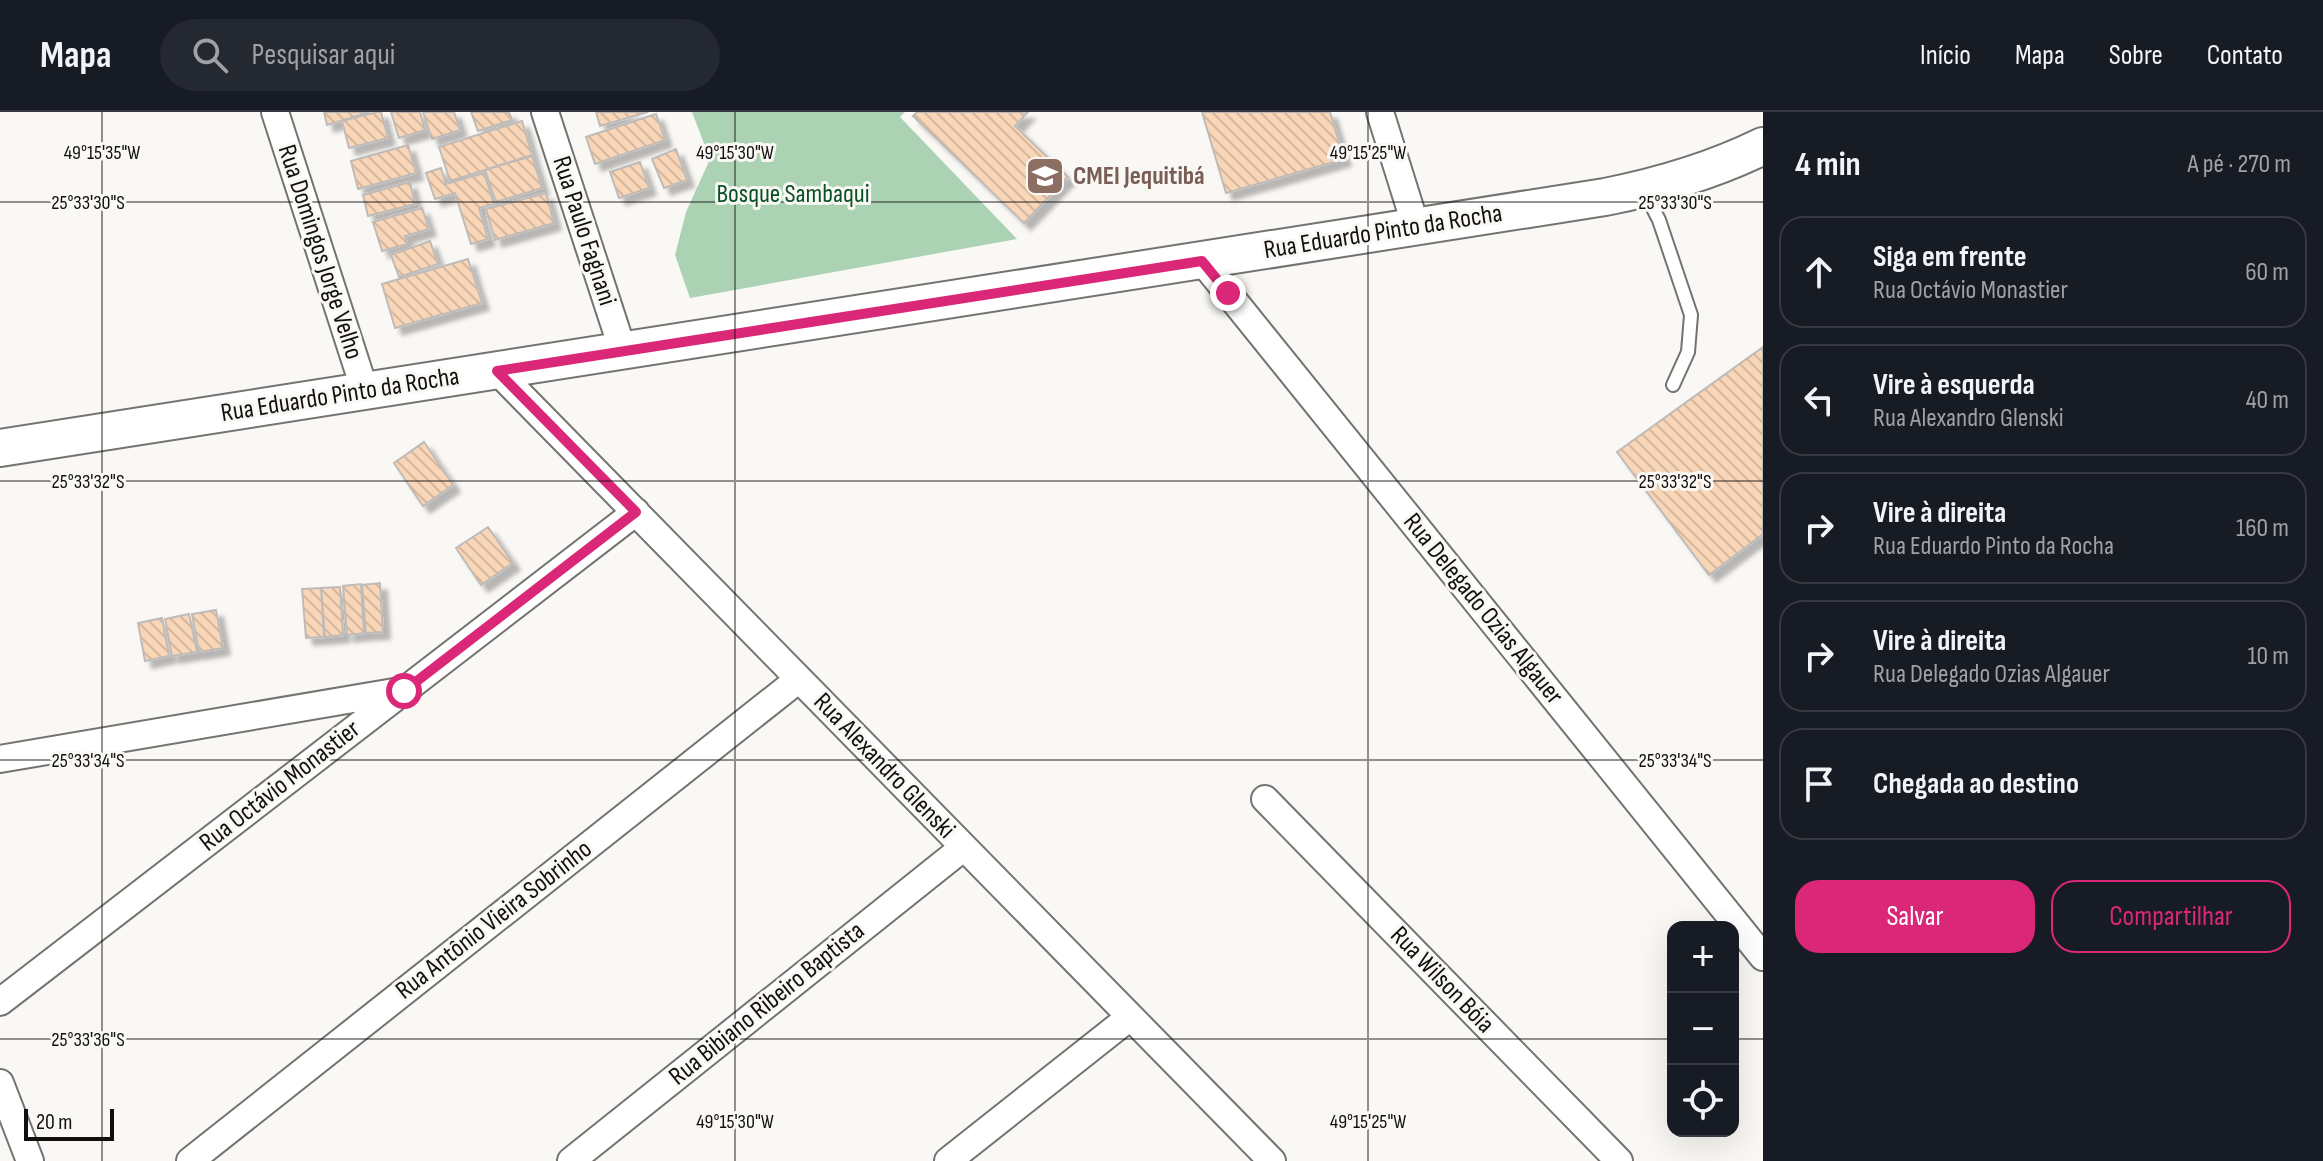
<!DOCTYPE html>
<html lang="pt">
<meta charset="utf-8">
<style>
body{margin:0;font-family:"Sofia Sans Condensed",sans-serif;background:#242831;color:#f1f3f6}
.controls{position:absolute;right:24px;bottom:24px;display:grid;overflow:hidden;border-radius:16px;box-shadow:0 8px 32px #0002}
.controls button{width:72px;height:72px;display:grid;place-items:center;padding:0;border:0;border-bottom:2px solid #363941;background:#171b24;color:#f1f3f6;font:40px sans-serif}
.scale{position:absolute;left:24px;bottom:20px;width:90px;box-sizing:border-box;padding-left:8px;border:4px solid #11100f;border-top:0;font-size:22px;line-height:28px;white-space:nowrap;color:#11100f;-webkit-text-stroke:6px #faf8f5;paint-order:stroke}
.stop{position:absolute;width:24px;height:24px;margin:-18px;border:6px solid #db2777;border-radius:50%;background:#fff}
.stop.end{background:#db2777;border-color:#fff;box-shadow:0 2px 8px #0008}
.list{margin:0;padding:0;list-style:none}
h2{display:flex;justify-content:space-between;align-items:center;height:104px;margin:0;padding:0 32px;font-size:34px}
h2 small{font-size:26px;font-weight:400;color:#9ea1a6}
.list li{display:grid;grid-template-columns:52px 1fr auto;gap:24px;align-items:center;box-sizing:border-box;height:112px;margin:0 16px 16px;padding:0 16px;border:2px solid #363941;border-radius:24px}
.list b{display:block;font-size:30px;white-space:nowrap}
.list p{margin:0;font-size:26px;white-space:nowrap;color:#9ea1a6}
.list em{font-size:26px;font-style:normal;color:#9ea1a6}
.actions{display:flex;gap:16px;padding:24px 32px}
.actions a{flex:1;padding:18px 0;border:2px solid #db2777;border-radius:24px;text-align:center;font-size:28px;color:#db2777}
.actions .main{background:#db2777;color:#fff}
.icon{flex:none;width:44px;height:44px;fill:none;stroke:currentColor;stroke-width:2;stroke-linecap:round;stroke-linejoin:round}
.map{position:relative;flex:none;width:1763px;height:1049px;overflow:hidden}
header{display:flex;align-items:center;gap:48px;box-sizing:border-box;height:112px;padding:0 40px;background:#171b24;border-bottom:2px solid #363941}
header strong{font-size:38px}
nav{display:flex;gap:44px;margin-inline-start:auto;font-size:28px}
.search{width:560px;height:72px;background:#242831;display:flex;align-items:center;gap:20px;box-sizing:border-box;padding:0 28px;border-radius:44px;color:#9ea1a6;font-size:30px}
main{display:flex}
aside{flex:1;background:#171b24}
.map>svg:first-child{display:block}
.green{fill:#abd3b3}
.building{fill:url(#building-back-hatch);stroke:#bebbb9;stroke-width:2;filter:url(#shadow)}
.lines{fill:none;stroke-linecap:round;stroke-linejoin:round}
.service-casing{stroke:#757371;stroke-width:16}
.minor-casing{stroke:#757371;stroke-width:30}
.secondary-casing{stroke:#757371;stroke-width:40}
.service{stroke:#fff;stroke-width:12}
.minor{stroke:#fff;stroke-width:26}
.secondary{stroke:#fff;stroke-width:36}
.route{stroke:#db2777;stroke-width:10}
.ticks{fill:none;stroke:#11100f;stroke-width:2;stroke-opacity:0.45}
.labels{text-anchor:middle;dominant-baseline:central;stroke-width:6;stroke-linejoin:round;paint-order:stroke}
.education-label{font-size:26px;font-weight:bold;fill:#785e54;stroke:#faf8f5;text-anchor:start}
.park-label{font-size:26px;fill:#075125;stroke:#faf8f5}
.street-label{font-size:26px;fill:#11100f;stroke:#faf8f5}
.ticks-label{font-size:20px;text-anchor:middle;fill:#11100f;stroke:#faf8f5;stroke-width:6;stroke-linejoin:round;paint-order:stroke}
</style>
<header>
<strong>Mapa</strong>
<div class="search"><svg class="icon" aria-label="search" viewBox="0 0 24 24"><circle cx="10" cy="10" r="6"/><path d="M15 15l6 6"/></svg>Pesquisar aqui</div>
<nav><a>Início</a><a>Mapa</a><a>Sobre</a><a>Contato</a></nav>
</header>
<main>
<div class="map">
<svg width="1763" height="1049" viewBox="0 0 1763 1049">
<defs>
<pattern id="building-back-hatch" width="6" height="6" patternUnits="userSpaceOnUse" patternTransform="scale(2)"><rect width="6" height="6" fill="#fad6b8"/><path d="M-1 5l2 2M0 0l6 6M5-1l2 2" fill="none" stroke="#d5b79d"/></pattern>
<filter id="shadow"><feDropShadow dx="7" dy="7" stdDeviation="2" flood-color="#0004"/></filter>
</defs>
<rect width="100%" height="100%" fill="#faf8f5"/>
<path class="green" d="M 692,0 L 905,0 L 900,5 L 1017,127 L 690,186 L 675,143 L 686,100 L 710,47 Z"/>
<path class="building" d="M 324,0 L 370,0 L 327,13 Z
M 377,0 L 381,0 L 388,26 L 349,36 L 342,9 Z
M 391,0 L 420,0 L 425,18 L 399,26 Z
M 423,0 L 454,0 L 460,18 L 432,27 Z
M 471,0 L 509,0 L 512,8 L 478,19 Z
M 596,0 L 648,0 L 600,14 Z
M 917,0 L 1028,0 L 1015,14 L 1068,65 L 1024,111 L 913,4 Z
M 1202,0 L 1330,0 L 1344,47 L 1226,81 Z
M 656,2 L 665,28 L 595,52 L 586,25 Z
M 522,9 L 532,43 L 450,69 L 439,35 Z
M 408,33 L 416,61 L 358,77 L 351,49 Z
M 676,37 L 687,68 L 664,76 L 652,47 Z
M 532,44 L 542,76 L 496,90 L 485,58 Z
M 640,50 L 649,76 L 619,86 L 610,60 Z
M 441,56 L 446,72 L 484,61 L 494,92 L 479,96 L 488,127 L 471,132 L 455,81 L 435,87 L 426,61 Z
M 410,70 L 415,92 L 368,104 L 363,83 Z
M 546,81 L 554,111 L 495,128 L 486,97 Z
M 422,96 L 429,117 L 405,124 L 407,132 L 382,139 L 373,110 Z
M 430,129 L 438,152 L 399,165 L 391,143 Z
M 468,147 L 482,191 L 395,216 L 382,172 Z
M 1763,235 L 1763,422 L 1709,463 L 1617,340 Z
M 424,330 L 453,373 L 423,394 L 394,351 Z
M 488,415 L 513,451 L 481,473 L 456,436 Z
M 380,471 L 383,520 L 366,521 L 362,473 Z
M 361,472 L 364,521 L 347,523 L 343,474 Z
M 340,475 L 343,523 L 325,525 L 321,476 Z
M 321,476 L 324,525 L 306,526 L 302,477 Z
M 216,498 L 223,536 L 199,540 L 192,502 Z
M 189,502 L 197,540 L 172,544 L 165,507 Z
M 162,506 L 169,544 L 145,549 L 138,511 Z"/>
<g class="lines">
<defs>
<path id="service" d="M 1645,81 L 1659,108 L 1691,203 L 1688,240 L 1673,273"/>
<path id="minor" d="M 275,0 L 365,279
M 545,0 L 623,239
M 1380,0 L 1416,115
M 1202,149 L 1763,845
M 497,259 L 1272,1049
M 0,647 L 400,579
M 1265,687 L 1619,1049
M 0,890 L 636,400
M 0,971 L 30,1049
M 190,1049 L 799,567
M 571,1049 L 964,735
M 948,1049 L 1130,905"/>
<path id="secondary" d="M 0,336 L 1605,85 C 1661,74 1712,59 1763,34"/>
</defs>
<use href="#service" class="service-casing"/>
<use href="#minor" class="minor-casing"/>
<use href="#secondary" class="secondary-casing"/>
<use href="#service" class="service"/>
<use href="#minor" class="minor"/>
<use href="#secondary" class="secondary"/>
</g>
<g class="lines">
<path class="route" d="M 404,579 L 636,400 L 497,259 L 1202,149 L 1228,181"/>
</g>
<path class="ticks" d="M 102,0 L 102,1049M 735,0 L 735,1049M 1368,0 L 1368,1049M 0,90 L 1763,90M 0,369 L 1763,369M 0,648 L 1763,648M 0,927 L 1673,927M 1733,927 L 1763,927"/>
<defs>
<symbol id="school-square" viewBox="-11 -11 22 22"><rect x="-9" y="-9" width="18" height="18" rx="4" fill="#8d6e63" stroke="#faf8f5"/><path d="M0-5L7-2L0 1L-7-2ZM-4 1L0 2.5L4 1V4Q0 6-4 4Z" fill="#fff"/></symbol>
</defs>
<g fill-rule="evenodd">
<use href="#school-square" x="1023" y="42" width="44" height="44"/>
</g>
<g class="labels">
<g class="education-label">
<text x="1073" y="64">CMEI Jequitibá</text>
</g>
<g class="park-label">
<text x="793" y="82">Bosque Sambaqui</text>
</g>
<g class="street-label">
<text transform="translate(584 119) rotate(72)">Rua Paulo Fagnani</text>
<text transform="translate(1383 120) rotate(-9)">Rua Eduardo Pinto da Rocha</text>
<text transform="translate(320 140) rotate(72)">Rua Domingos Jorge Velho</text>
<text transform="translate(340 283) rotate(-9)">Rua Eduardo Pinto da Rocha</text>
<text transform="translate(1483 497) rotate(51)">Rua Delegado Ozias Algauer</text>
<text transform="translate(884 654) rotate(46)">Rua Alexandro Glenski</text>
<text transform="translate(280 674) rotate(-38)">Rua Octávio Monastier</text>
<text transform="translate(494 808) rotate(-38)">Rua Antônio Vieira Sobrinho</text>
<text transform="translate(1442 868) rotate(46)">Rua Wilson Bóia</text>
<text transform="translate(767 892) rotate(-39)">Rua Bibiano Ribeiro Baptista</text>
</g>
</g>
<g class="ticks-label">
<text x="102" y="47">49°15'35"W</text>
<text x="735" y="47">49°15'30"W</text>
<text x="1368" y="47">49°15'25"W</text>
<text x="88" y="97">25°33'30"S</text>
<text x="1675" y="97">25°33'30"S</text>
<text x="88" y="376">25°33'32"S</text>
<text x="1675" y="376">25°33'32"S</text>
<text x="88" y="655">25°33'34"S</text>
<text x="1675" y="655">25°33'34"S</text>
<text x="88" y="934">25°33'36"S</text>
<text x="735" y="1016">49°15'30"W</text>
<text x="1368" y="1016">49°15'25"W</text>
</g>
</svg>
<div class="controls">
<button>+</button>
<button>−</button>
<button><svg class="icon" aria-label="locate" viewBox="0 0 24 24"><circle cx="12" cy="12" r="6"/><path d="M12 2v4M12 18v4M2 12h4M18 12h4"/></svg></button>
</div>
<div class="scale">20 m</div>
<div class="stop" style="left:404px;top:579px"></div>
<div class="stop end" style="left:1228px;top:181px"></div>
</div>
<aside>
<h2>4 min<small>A pé · 270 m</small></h2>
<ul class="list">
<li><svg class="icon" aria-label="ahead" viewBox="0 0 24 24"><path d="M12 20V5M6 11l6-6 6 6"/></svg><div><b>Siga em frente</b><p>Rua Octávio Monastier</p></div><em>60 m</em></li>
<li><svg class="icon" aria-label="left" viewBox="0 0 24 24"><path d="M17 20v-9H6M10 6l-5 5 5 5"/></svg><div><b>Vire à esquerda</b><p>Rua Alexandro Glenski</p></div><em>40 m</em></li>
<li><svg class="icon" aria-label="right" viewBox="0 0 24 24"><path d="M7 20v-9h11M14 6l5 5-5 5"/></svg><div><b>Vire à direita</b><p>Rua Eduardo Pinto da Rocha</p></div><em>160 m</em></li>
<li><svg class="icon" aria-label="right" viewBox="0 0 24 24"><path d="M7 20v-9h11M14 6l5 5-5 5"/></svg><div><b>Vire à direita</b><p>Rua Delegado Ozias Algauer</p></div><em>10 m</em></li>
<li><svg class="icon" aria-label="arrive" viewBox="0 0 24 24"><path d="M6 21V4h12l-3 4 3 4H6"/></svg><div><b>Chegada ao destino</b></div></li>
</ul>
<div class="actions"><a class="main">Salvar</a><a>Compartilhar</a></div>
</aside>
</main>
